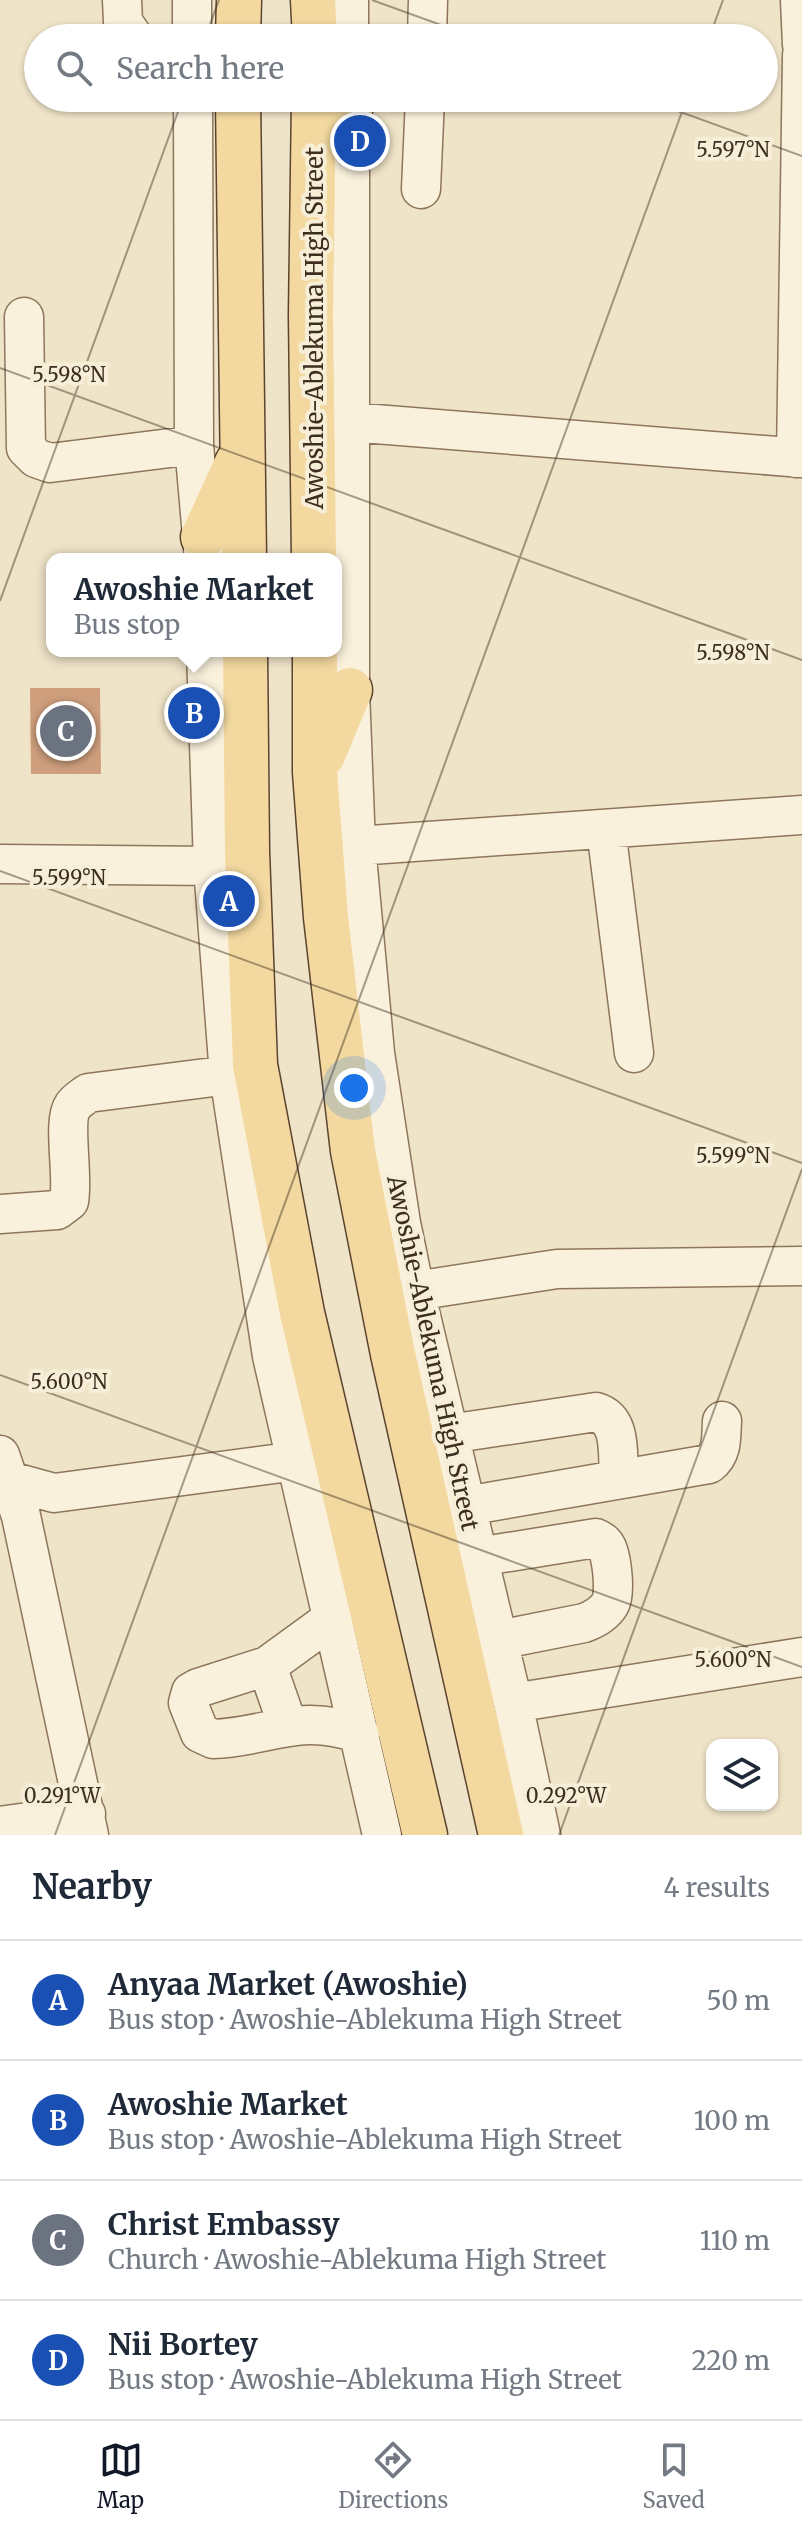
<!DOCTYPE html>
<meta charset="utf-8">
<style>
body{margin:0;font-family:Merriweather,serif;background:#f2f2f3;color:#1f2937}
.controls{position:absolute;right:24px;bottom:24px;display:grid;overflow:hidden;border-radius:16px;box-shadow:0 2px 6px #0004}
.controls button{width:72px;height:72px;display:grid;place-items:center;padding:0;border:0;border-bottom:2px solid #e0e1e3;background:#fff;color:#1f2937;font:40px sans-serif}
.you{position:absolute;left:354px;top:1088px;width:28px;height:28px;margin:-20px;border:6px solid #fff;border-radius:50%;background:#1a73e8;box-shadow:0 0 0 12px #1a73e833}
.badge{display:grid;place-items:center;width:52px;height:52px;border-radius:50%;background:#111827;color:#fff;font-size:26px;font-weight:700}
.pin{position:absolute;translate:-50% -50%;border:4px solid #fff;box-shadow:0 2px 8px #0006}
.popup{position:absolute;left:46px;top:553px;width:296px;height:104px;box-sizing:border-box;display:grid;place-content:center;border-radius:16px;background:#fff;filter:drop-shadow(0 2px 6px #0005);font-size:26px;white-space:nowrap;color:#747a83}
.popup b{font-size:30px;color:#1f2937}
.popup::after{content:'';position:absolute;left:50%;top:100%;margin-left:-16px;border:16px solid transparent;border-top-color:#fff}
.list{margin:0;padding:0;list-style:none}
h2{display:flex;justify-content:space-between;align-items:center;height:104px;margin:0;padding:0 32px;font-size:34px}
h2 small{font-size:26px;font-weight:400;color:#747a83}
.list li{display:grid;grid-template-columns:52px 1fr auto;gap:24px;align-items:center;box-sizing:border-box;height:120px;padding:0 32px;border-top:2px solid #e0e1e3}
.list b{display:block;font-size:30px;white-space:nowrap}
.list p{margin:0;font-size:26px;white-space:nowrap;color:#747a83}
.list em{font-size:26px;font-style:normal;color:#747a83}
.icon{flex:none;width:44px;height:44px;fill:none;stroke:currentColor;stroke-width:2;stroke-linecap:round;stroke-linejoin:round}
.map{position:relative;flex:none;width:802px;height:1835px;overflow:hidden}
.search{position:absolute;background:#fff;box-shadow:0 2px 6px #0004;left:24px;right:24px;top:24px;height:88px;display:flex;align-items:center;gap:20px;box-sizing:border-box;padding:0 28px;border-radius:44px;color:#747a83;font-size:30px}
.sheet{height:584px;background:#fff}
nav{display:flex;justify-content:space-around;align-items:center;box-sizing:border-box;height:112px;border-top:2px solid #e0e1e3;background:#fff;font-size:22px;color:#747a83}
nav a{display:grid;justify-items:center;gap:4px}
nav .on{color:#111827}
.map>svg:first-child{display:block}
.building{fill:#cf9f7d}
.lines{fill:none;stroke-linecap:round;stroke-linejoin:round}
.minor-casing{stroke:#8d765c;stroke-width:41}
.major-casing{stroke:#5b4430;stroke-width:47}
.minor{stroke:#faf1dc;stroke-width:38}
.major{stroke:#f3d9a0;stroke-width:44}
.ticks{fill:none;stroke:#3d2e20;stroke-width:2;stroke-opacity:0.45}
.labels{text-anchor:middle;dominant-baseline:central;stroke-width:8;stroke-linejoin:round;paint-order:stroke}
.street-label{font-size:24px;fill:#3d2e20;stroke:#f7eed8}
.ticks-label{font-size:20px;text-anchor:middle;fill:#3d2e20;stroke:#f7eed8;stroke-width:8;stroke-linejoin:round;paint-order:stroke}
</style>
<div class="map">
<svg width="802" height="1835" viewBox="0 0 802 1835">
<rect width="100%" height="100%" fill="#f0e4c8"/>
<path class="building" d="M 30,688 L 100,688 L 101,774 L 31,774 Z"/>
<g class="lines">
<defs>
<path id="minor" d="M 122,0 L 123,22 L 134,38
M 192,0 L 192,38
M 349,0 L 349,38
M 800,0 L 802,45
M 427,38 L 428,0
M 193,98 L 194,445 L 204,559
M 350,98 L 350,690 L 356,846 L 375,1053 L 401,1223 L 415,1291 L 513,1703 L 541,1835
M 421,189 L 425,98
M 24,317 L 26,448 L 36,458 L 50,463 L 194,445
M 350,422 L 802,458
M 796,458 L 802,55
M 206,651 L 213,866 L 229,1075 L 272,1356 L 382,1835
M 606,829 L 634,1053
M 356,846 L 802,815
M 0,864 L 213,866
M 0,1214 L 57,1210 L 69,1201 C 74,1177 62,1121 73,1106 C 76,1101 83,1097 88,1093 L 229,1075
M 415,1291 L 557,1269 L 802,1266
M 449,1434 L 596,1412 C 623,1420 617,1455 619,1478
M 0,1455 L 21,1516 L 89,1835
M 0,1482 L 10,1481 L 54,1493 L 297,1461
M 466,1506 L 709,1464 C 723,1453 721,1437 722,1421
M 478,1557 L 596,1538 C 601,1541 603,1541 606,1546 C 612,1556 616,1594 610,1604 C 604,1614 595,1619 584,1623 L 498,1640
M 333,1618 L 267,1666 L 198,1688 L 191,1692 L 188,1703 L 200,1733 L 213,1739 C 270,1737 298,1712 360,1734
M 267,1666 L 288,1726
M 513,1703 L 802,1657
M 0,1826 L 86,1814"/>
<path id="major" d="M 313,0 L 315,38
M 238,38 L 239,0
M 238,98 L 244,559
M 343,98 L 350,111
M 203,537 L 237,463
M 314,559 L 311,315 L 314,98
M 245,651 L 247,852 L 255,1065 L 302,1313 L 425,1835
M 315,651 L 315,772 L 326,917 L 353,1151 L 393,1354 L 501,1835
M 323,755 L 350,690"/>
</defs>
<use href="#minor" class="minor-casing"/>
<use href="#major" class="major-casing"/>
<use href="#minor" class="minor"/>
<use href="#major" class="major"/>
</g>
<path class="ticks" d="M 372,0 L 477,38M 205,38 L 219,0M 709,38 L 723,0M 642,98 L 802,156M 0,368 L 802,660M 0,601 L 183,98M 0,871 L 802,1163M 0,1375 L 802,1667M 55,1835 L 687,98M 559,1835 L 802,1169"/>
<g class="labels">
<g class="street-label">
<text transform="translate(314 328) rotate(-90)">Awoshie-Ablekuma High Street</text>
<text transform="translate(433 1353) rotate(78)">Awoshie-Ablekuma High Street</text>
</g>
</g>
<g class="ticks-label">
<text x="733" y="157">5.597°N</text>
<text x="69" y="382">5.598°N</text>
<text x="733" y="660">5.598°N</text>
<text x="69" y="885">5.599°N</text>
<text x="733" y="1163">5.599°N</text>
<text x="69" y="1389">5.600°N</text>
<text x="733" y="1667">5.600°N</text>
<text x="62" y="1803">0.291°W</text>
<text x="566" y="1803">0.292°W</text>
</g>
</svg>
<div class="controls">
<button><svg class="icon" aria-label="layers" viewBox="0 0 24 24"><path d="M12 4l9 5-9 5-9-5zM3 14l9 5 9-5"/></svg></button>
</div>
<div class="you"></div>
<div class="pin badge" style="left:229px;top:901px;background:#1a4fb4">A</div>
<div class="pin badge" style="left:194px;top:713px;background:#1a4fb4">B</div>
<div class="popup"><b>Awoshie Market</b>Bus stop</div>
<div class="pin badge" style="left:66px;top:731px;background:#6b7280">C</div>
<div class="pin badge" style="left:360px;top:141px;background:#1a4fb4">D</div>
<div class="search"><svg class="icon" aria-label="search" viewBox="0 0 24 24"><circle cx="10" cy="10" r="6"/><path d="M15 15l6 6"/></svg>Search here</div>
</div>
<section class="sheet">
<h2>Nearby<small>4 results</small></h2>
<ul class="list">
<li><span class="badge" style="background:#1a4fb4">A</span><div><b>Anyaa Market (Awoshie)</b><p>Bus stop · Awoshie-Ablekuma High Street</p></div><em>50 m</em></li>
<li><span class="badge" style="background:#1a4fb4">B</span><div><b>Awoshie Market</b><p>Bus stop · Awoshie-Ablekuma High Street</p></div><em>100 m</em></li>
<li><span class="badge" style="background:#6b7280">C</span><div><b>Christ Embassy</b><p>Church · Awoshie-Ablekuma High Street</p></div><em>110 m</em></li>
<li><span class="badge" style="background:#1a4fb4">D</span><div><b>Nii Bortey</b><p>Bus stop · Awoshie-Ablekuma High Street</p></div><em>220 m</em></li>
</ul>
</section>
<nav>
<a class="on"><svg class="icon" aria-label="map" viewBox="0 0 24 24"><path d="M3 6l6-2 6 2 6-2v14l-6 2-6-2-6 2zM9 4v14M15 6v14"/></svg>Map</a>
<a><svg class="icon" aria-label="directions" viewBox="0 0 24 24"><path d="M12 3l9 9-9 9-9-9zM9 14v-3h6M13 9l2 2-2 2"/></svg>Directions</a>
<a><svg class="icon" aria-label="saved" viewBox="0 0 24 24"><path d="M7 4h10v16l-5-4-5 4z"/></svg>Saved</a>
</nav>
